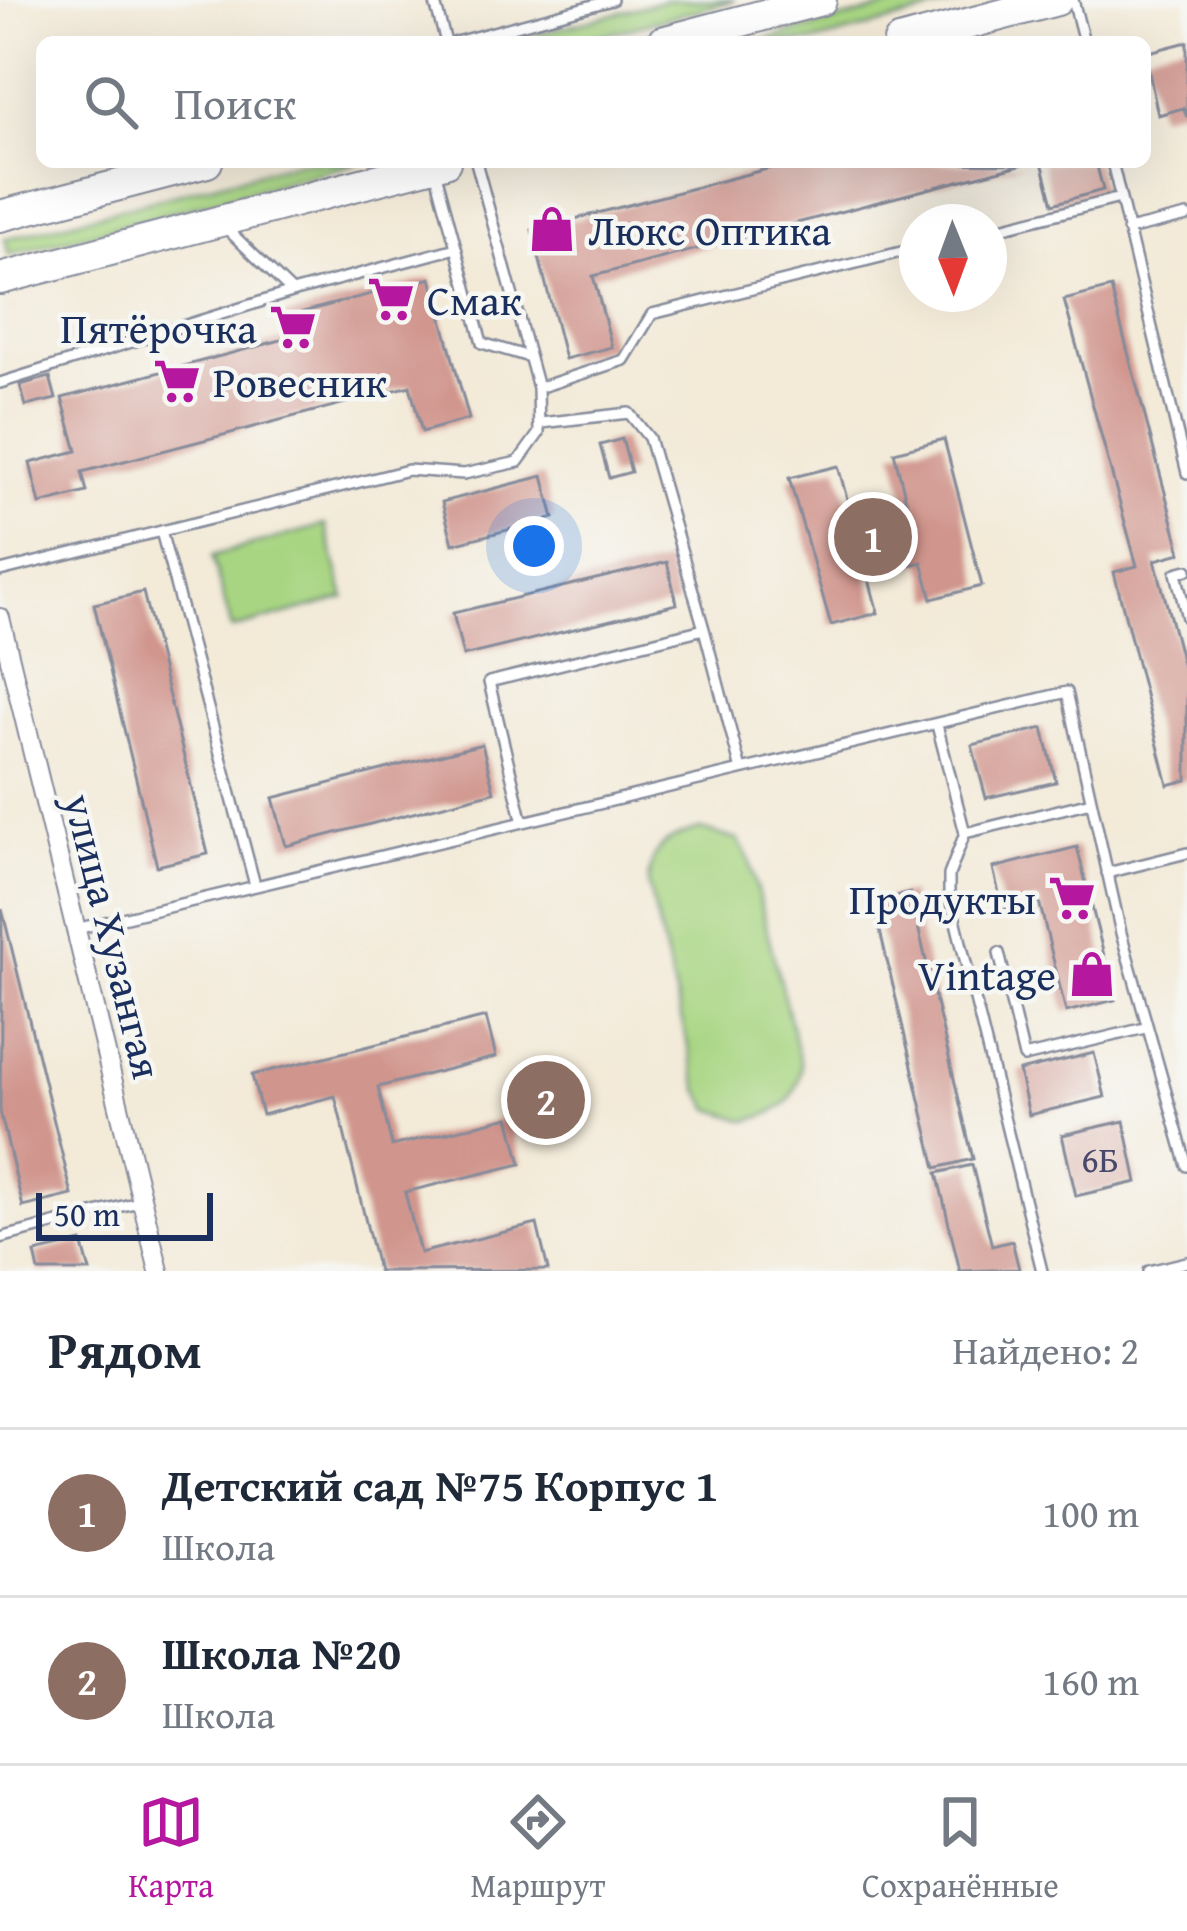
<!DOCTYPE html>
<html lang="ru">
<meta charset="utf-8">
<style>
body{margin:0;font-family:"Gentium Book Plus",serif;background:#f6f6f7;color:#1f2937}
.compass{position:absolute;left:899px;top:204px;width:108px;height:108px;border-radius:50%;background:#fff;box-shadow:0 12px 48px #0002;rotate:179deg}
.scale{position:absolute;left:36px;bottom:30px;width:177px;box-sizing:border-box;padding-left:12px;border:6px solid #1b2f5e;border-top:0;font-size:33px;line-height:42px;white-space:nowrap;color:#1b2f5e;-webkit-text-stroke:9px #f6f6f2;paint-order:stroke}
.you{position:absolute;left:534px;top:546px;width:42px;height:42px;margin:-30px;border:9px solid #fff;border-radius:50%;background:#1a73e8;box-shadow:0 0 0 18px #1a73e833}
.badge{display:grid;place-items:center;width:78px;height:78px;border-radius:50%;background:#b5179e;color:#fff;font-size:39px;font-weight:700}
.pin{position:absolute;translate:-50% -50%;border:6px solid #fff;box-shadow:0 3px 12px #0006}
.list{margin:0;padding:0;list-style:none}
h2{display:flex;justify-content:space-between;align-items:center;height:156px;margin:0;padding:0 48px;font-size:51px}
h2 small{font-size:39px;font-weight:400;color:#747a83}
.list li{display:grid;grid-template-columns:78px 1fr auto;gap:36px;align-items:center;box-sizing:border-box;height:168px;padding:0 48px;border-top:3px solid #e0e1e3}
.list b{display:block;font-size:45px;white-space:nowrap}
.list p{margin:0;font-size:39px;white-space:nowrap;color:#747a83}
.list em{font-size:39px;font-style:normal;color:#747a83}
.icon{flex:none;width:66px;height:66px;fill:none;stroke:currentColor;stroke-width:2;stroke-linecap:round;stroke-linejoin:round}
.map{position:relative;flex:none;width:1187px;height:1271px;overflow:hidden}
.search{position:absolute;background:#fff;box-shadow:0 12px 48px #0002;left:36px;right:36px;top:36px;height:132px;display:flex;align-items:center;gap:30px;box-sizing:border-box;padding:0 42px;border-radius:18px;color:#747a83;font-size:45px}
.sheet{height:492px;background:#fff}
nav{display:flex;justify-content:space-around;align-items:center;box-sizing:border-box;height:168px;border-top:3px solid #e0e1e3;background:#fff;font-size:33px;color:#747a83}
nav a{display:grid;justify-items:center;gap:6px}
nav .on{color:#b5179e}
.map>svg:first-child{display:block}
.green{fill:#a8d582;stroke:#628270;stroke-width:3}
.building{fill:#d0958d}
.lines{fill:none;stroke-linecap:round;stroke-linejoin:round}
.lane-casing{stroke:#878c9b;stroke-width:14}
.street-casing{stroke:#878c9b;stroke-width:22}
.primary-casing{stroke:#878c9b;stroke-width:34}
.lane{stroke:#fff;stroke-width:9}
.street{stroke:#fff;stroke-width:18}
.primary{stroke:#fff;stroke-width:30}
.labels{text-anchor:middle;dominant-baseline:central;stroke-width:9;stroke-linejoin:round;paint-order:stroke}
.number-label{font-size:36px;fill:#48486a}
.poi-label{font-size:42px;fill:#1b2f5e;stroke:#f6f6f2;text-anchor:start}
.street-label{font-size:42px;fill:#1b2f5e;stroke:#f6f6f2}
</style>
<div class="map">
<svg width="1187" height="1271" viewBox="0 0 1187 1271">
<rect width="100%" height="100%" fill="#f6f6f2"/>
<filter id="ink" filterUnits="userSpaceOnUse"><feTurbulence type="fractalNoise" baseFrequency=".00833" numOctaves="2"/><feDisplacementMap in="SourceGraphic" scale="24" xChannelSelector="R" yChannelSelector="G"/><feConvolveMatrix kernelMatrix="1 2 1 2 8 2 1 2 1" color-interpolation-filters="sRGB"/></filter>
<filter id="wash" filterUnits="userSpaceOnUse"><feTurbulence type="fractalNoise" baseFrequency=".004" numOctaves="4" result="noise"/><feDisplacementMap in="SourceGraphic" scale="48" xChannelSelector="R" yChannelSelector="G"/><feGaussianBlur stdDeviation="2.7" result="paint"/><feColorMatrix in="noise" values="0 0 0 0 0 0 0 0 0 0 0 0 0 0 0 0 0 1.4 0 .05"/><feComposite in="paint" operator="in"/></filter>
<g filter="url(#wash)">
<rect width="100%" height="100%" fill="#f3ead8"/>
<path class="green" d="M 666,0 L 735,0 L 577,42 L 508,42 Z
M 916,0 L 973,0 L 814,42 L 756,42 Z
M 298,162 L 361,162 L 9,255 L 5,239 Z
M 325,525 L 345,598 L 232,629 L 212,556 Z
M 701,829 L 738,840 L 749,859 L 801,1065 C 798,1101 781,1112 747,1121 L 711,1109 L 699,1090 L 648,884 C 650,848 667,837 701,829 Z"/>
<g id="blocks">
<path class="building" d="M 1187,42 L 1187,117 L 1183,108 L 1158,115 L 1145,53 Z
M 794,162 L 1024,164 L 593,276 L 612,347 L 565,359 L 532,230 Z
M 1042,162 L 1096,162 L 1103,190 L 1053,204 Z
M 431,278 L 469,419 L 422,432 L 410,386 L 82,472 L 87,492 L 40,504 L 30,463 L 77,451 L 62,398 L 285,339 L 280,318 Z
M 1111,288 L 1181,553 L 1155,560 L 1187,682 L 1187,780 L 1168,785 L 1114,572 L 1137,566 L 1064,300 Z
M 50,377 L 56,399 L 26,406 L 20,385 Z
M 622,439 L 631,472 L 609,478 L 600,445 Z
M 944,439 L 982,586 L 932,599 L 922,562 L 868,576 L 878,613 L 831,625 L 789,478 L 838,466 L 860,546 L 914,532 L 894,452 Z
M 543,476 L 554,518 L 453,544 L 442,502 Z
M 667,562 L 677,604 L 463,656 L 453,613 Z
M 143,592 L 208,854 L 157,866 L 94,604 Z
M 1043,728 L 1056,782 L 986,798 L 972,745 Z
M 482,744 L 494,792 L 286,846 L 273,798 Z
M 1077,847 L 1115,1000 L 1066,1012 L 1039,901 L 1003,910 L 993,868 Z
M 910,893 L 973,1159 L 936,1168 L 873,901 Z
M 2,909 L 72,1195 L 23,1207 L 0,1111 Z
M 486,1017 L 496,1057 L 378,1087 L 392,1146 L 509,1117 L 521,1164 L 405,1192 L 420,1253 L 537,1224 L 548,1270 L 378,1271 L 335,1096 L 262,1115 L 252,1075 Z
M 1094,1053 L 1105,1097 L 1029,1115 L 1019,1071 Z
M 1124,1121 L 1137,1182 L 1076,1196 L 1062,1135 Z
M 972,1165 L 992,1246 L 1012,1241 L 1019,1269 L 960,1271 L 937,1173 Z
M 82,1242 L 90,1271 L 39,1271 L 35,1253 Z"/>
</g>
</g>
<g filter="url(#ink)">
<use href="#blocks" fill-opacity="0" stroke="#878c9b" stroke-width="3"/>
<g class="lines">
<defs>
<path id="lane" d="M 434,0 L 446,42
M 1073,0 L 1084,42
M 456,42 L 612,0
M 476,162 L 538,388
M 1112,162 L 1187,473
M 435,170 L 482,343 L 529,357
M 223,225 L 292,292 L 456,248
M 1128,230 L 1187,216
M 989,231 L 1120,198
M 0,383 L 292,292
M 161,531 L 255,885
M 1187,570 L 1176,573 L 1187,618
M 0,571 L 408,470 L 464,474 L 518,462 L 539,433 L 538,388 L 624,360 L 652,314 L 917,248
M 704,629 L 741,770
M 937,725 L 965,833 L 1091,802
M 522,819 L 489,682 L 704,629 L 649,438 L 629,413 L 541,423
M 965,833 L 949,875 L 949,894 L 1042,1271
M 1107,873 L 1187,853
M 76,929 L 1067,692 L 1121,933 L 1187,1166
M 999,953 L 1024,1057 L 1145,1028
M 0,1238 L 142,1201
M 1149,1271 L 1187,1262"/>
<path id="street" d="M 0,618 L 159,1271"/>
<path id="primary" d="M 662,42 L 821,0
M 899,42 L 1057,0
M 0,216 L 207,162
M 0,279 L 445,162"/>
</defs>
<use href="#lane" class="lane-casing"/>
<use href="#street" class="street-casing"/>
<use href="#primary" class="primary-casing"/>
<use href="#lane" class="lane"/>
<use href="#street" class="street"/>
<use href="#primary" class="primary"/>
</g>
</g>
<defs>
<symbol id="shop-bare" viewBox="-9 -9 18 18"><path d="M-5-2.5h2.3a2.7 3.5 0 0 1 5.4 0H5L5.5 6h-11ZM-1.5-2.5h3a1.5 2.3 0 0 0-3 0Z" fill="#b5179e" stroke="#f6f6f2" stroke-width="2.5" paint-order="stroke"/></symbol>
<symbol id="supermarket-bare" viewBox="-9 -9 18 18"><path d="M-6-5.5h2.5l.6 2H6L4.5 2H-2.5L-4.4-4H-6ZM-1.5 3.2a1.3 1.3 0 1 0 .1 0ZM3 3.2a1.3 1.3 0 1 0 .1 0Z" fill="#b5179e" stroke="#f6f6f2" stroke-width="2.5" paint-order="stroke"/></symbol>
</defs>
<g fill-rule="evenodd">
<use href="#shop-bare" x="519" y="196" width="66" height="66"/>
<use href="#supermarket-bare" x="358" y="266" width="66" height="66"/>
<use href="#supermarket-bare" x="260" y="294" width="66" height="66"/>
<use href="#supermarket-bare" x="144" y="348" width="66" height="66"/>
<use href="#supermarket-bare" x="1039" y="865" width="66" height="66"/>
<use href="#shop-bare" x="1059" y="941" width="66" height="66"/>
</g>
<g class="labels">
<g class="number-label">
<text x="1100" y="1158">6Б</text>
</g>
<g class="poi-label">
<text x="588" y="229">Люкс Оптика</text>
<text x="427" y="299">Смак</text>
<text x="257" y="327" text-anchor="end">Пятёрочка</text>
<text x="213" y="381">Ровесник</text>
<text x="1036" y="898" text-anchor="end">Продукты</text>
<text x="1056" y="974" text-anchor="end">Vintage</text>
</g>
<g class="street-label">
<text transform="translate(114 936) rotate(76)">улица Хузангая</text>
</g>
</g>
</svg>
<svg class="compass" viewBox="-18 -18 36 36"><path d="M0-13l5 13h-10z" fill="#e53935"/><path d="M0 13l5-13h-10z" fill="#747a83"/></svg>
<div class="scale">50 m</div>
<div class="you"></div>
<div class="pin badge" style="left:873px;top:537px;background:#8d6e63">1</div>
<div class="pin badge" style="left:546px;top:1100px;background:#8d6e63">2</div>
<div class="search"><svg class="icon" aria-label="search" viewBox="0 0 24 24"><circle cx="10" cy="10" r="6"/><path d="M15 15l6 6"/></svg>Поиск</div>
</div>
<section class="sheet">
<h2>Рядом<small>Найдено: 2</small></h2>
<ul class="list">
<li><span class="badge" style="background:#8d6e63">1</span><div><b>Детский сад №75 Корпус 1</b><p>Школа</p></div><em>100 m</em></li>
<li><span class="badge" style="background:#8d6e63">2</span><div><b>Школа №20</b><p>Школа</p></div><em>160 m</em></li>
</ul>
</section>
<nav>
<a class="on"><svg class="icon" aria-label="map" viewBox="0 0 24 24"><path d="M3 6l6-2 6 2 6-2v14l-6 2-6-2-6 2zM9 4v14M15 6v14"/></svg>Карта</a>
<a><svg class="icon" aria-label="directions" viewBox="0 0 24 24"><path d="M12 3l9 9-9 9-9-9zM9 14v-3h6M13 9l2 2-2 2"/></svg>Маршрут</a>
<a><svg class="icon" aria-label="saved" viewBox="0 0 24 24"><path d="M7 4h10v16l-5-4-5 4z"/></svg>Сохранённые</a>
</nav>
